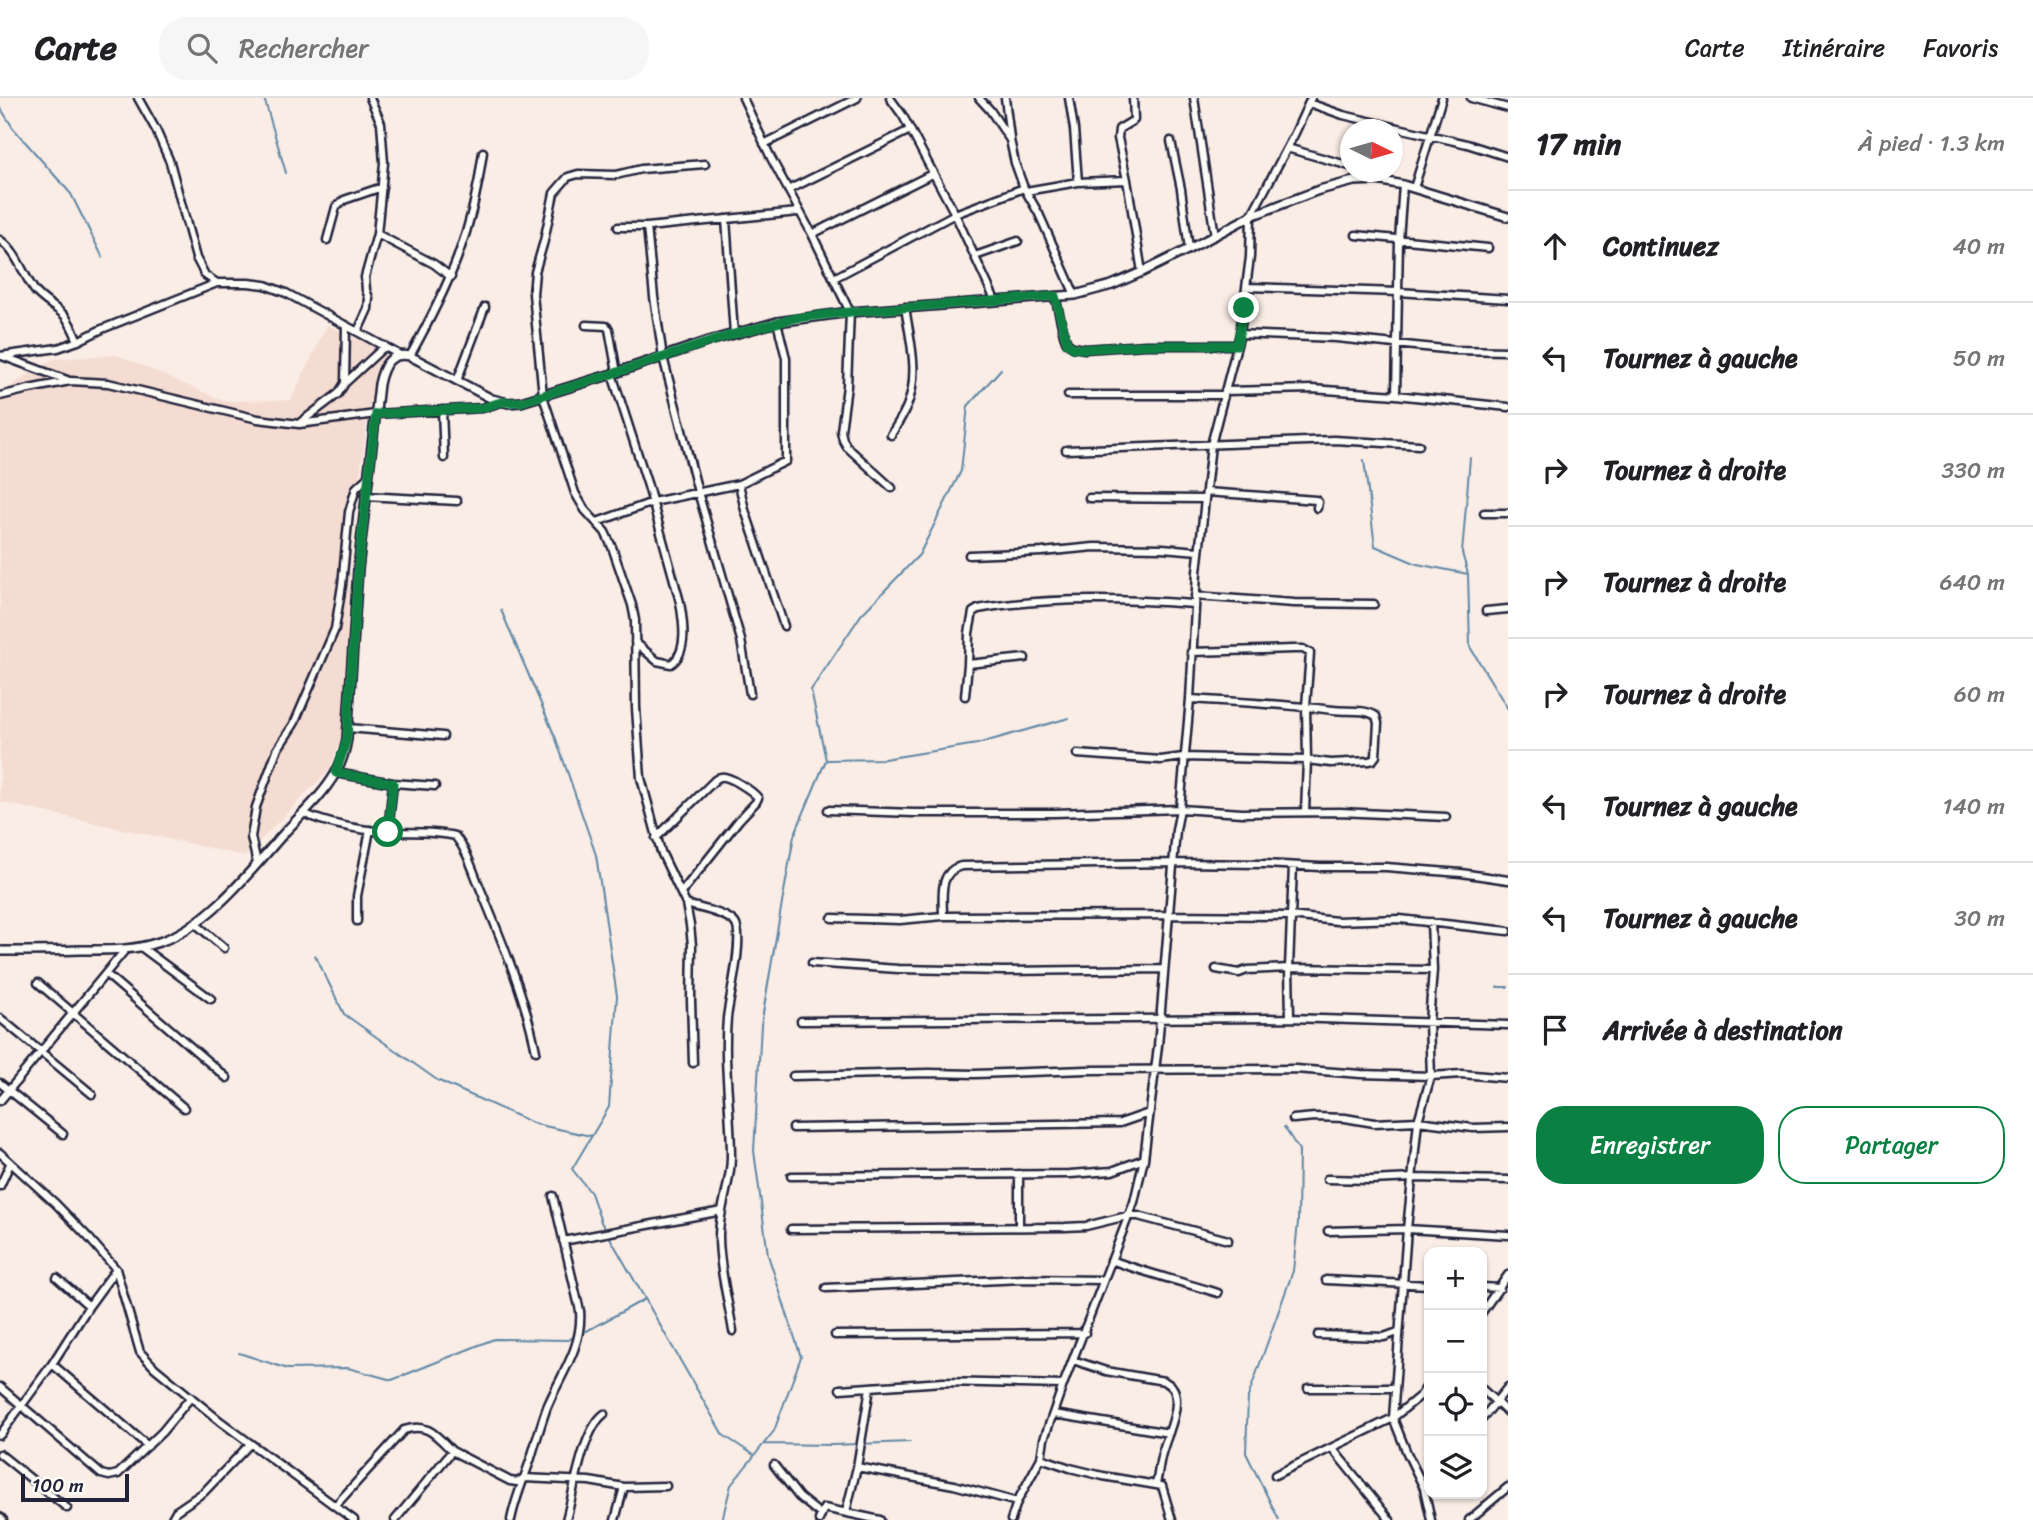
<!DOCTYPE html>
<html lang="fr">
<meta charset="utf-8">
<style>
body{margin:0;font-family:Sriracha,sans-serif;background:#f6f6f6;color:#202124}
.controls{position:absolute;right:21px;bottom:21px;display:grid;overflow:hidden;border-radius:14px;box-shadow:0 2px 5px #0004}
.controls button{width:63px;height:63px;display:grid;place-items:center;padding:0;border:0;border-bottom:2px solid #e0e0e0;background:#fff;color:#202124;font:35px sans-serif}
.compass{position:absolute;left:1340px;top:21px;width:63px;height:63px;border-radius:50%;background:#fff;box-shadow:0 2px 5px #0004;rotate:95deg}
.scale{position:absolute;left:21px;bottom:18px;width:108px;box-sizing:border-box;padding-left:7px;border:4px solid #22223b;border-top:0;font-size:19px;line-height:24px;white-space:nowrap;color:#22223b;-webkit-text-stroke:5px #fdfcf7;paint-order:stroke}
.stop{position:absolute;width:21px;height:21px;margin:-16px;border:5px solid #0b8043;border-radius:50%;background:#fff}
.stop.end{background:#0b8043;border-color:#fff;box-shadow:0 2px 7px #0008}
.list{margin:0;padding:0;list-style:none}
h2{display:flex;justify-content:space-between;align-items:center;height:91px;margin:0;padding:0 28px;font-size:30px}
h2 small{font-size:23px;font-weight:400;color:#757577}
.list li{display:grid;grid-template-columns:46px 1fr auto;gap:21px;align-items:center;box-sizing:border-box;height:112px;padding:0 28px;border-top:2px solid #e0e0e0}
.list b{display:block;font-size:26px;white-space:nowrap}
.list em{font-size:23px;font-style:normal;color:#757577}
.actions{display:flex;gap:14px;padding:21px 28px}
.actions a{flex:1;padding:16px 0;border:2px solid #0b8043;border-radius:28px;text-align:center;font-size:24px;color:#0b8043}
.actions .main{background:#0b8043;color:#fff}
.icon{flex:none;width:38px;height:38px;fill:none;stroke:currentColor;stroke-width:2;stroke-linecap:round;stroke-linejoin:round}
.map{position:relative;flex:none;width:1508px;height:1422px;overflow:hidden}
header{display:flex;align-items:center;gap:42px;box-sizing:border-box;height:98px;padding:0 35px;background:#fff;border-bottom:2px solid #e0e0e0}
header strong{font-size:33px}
nav{display:flex;gap:38px;margin-inline-start:auto;font-size:24px}
.search{width:490px;height:63px;background:#f6f6f6;display:flex;align-items:center;gap:18px;box-sizing:border-box;padding:0 24px;border-radius:28px;color:#757577;font-size:26px}
main{display:flex}
aside{flex:1;background:#fff}
.map>svg:first-child{display:block}
.built{fill:#f5dcd2}
.lines{fill:none;stroke-linecap:round;stroke-linejoin:round}
.stream{stroke:#6087a5;stroke-width:2}
.minor-casing{stroke:#22223b;stroke-width:11}
.tertiary-casing{stroke:#22223b;stroke-width:12}
.minor{stroke:#fdfcf7;stroke-width:6}
.tertiary{stroke:#fdfcf7;stroke-width:7}
.route{stroke:#0b8043;stroke-width:9}
</style>
<header>
<strong>Carte</strong>
<div class="search"><svg class="icon" aria-label="search" viewBox="0 0 24 24"><circle cx="10" cy="10" r="6"/><path d="M15 15l6 6"/></svg>Rechercher</div>
<nav><a>Carte</a><a>Itinéraire</a><a>Favoris</a></nav>
</header>
<main>
<div class="map">
<svg width="1508" height="1422" viewBox="0 0 1508 1422">
<rect width="100%" height="100%" fill="#f9ede6"/>
<filter id="ink" filterUnits="userSpaceOnUse"><feTurbulence type="fractalNoise" baseFrequency=".0143" numOctaves="2"/><feDisplacementMap in="SourceGraphic" scale="14" xChannelSelector="R" yChannelSelector="G"/><feConvolveMatrix kernelMatrix="1 2 1 2 8 2 1 2 1" color-interpolation-filters="sRGB"/></filter>
<g filter="url(#ink)">
<path class="built" d="M 327,227 L 387,255 L 374,278 L 352,432 L 342,638 L 330,671 L 245,758 L 0,704 L 0,295 L 53,261 L 117,257 L 224,303 L 291,302 Z"/>
<g class="lines">
<path class="stream" d="M 264,0 L 286,75
M 0,9 L 13,30 L 71,96 L 103,160
M 1470,360 L 1462,455 L 1468,476 L 1470,549 L 1508,611
M 1364,362 L 1375,448 L 1417,466 L 1468,476
M 501,512 L 556,641 L 596,757 L 617,898 L 609,1009 L 572,1071 L 591,1095 L 601,1124 L 606,1133
M 827,662 L 884,661 L 977,646 L 1069,620
M 315,857 L 344,916 L 437,982 L 535,1026 L 591,1038
M 1497,889 L 1508,889
M 609,1138 L 723,1337 L 754,1357
M 583,1235 L 645,1201
M 239,1255 L 288,1271 L 348,1270 L 392,1282 L 494,1241 L 568,1242 L 574,1239
M 764,1346 L 832,1347 L 910,1344
M 722,1422 L 731,1387 L 774,1333 L 801,1259 L 768,1157 L 754,1053 L 761,927 L 779,822 L 794,738 L 826,662 L 811,592 L 861,517 L 919,457 L 961,373 L 968,308 L 1001,271
M 1279,1422 L 1246,1355 L 1248,1299 L 1293,1173 L 1298,1124 L 1299,1052 L 1284,1029"/>
<defs>
<path id="minor" d="M 138,0 L 156,32 L 170,64 L 196,160 L 205,177 L 217,185 L 248,185 L 265,187 L 286,195 L 400,257
M 743,0 L 771,60 L 812,136 L 850,214 L 847,288 L 841,333 L 843,342 L 847,349 L 892,390
M 890,0 L 903,18 L 955,116 L 995,202
M 979,0 L 990,12 L 1010,42 L 1015,65 L 1024,90 L 1039,116 L 1075,197
M 1005,0 L 1010,40
M 1069,0 L 1074,31 L 1078,84
M 1133,0 L 1134,22 L 1119,31 L 1118,40 L 1127,82 L 1142,174
M 1194,0 L 1215,138
M 1471,0 L 1508,10
M 1309,5 L 1343,17 L 1467,46 L 1508,59
M 1171,43 L 1181,91 L 1189,151
M 764,46 L 857,0
M 1287,50 L 1350,68
M 1364,74 L 1377,82
M 1414,90 L 1442,0
M 788,92 L 910,32
M 1026,93 L 1078,84 L 1127,82
M 726,121 L 734,236
M 618,129 L 647,129 L 798,114
M 647,129 L 654,199 L 663,259 L 698,394 L 741,542 L 750,596
M 377,136 L 434,166 L 451,179
M 812,136 L 932,76
M 1356,137 L 1488,150
M 0,142 C 18,155 22,175 35,193 C 43,203 56,209 65,218 C 71,226 74,234 78,243
M 327,142 L 336,109 L 344,102 L 382,89
M 975,158 L 1018,143
M 834,180 L 955,116 L 1024,90
M 1247,189 L 1398,194 L 1508,201
M 1055,198 L 1064,237 L 1067,245 L 1073,249 L 1085,251 L 1146,247 L 1237,247
M 586,227 L 606,228 L 609,231 L 617,275
M 358,233 L 368,211 L 369,200 L 366,192 L 365,179 L 377,136 L 384,65 L 381,25 L 370,0
M 1240,236 L 1336,240 L 1454,252 L 1508,253
M 0,258 L 58,250 L 78,243 L 102,231 L 217,185
M 2,258 L 67,282
M 410,258 C 449,188 473,134 483,54
M 612,276 L 648,388 L 680,504 C 683,522 689,554 671,566 L 657,563 L 635,544
M 457,283 L 485,209
M 345,285 L 346,227
M 1225,293 L 1312,291 L 1396,297 L 1508,309
M 1068,297 L 1224,297
M 1396,297 L 1399,142 L 1403,87
M 0,298 L 29,291 L 70,283 L 108,285 L 258,321 L 299,326 L 376,316 L 482,310 L 501,304
M 442,312 L 444,360
M 301,324 L 338,296 L 345,285 L 385,248
M 891,337 C 896,328 903,318 907,308 C 920,276 910,242 905,209
M 1066,352 L 1334,342 L 1419,347
M 739,386 L 745,412 L 784,528
M 1206,394 L 1316,402 L 1318,404 L 1317,410
M 365,398 L 457,403
M 1089,400 L 1205,401
M 1484,415 L 1508,415
M 597,424 L 653,404 L 739,386 L 786,363 L 786,260 L 777,224
M 969,457 L 1042,454 L 1094,449 L 1162,450 L 1199,453
M 1195,498 L 1294,505 L 1374,506
M 1486,513 L 1508,511
M 1191,554 L 1293,551 L 1303,551 L 1310,555 L 1306,608 L 1307,662 L 1305,714
M 968,566 L 1025,560
M 965,598 L 968,566 L 969,535 L 973,514 L 978,511 C 1045,499 1126,501 1194,506
M 348,630 L 443,638
M 1077,656 L 1161,662 L 1183,659 L 1307,662 L 1331,665 L 1369,663 L 1373,662 L 1376,658 L 1378,625 L 1376,618 C 1363,610 1348,614 1333,612 C 1285,606 1238,604 1190,601
M 336,675 L 393,685 L 435,688
M 828,712 L 914,715 L 1055,715 L 1180,711 L 1242,715 L 1340,714 L 1446,719
M 303,715 C 329,727 360,732 389,734 C 411,735 433,733 455,738 C 469,755 474,777 483,797 C 504,848 525,899 536,953
M 388,734 L 393,685
M 656,740 L 715,682 C 717,681 718,679 721,679 C 728,677 753,693 758,700 L 756,704 L 739,722 L 681,795
M 257,765 L 251,739 L 256,709 L 277,652 L 294,626 L 335,531 L 342,487 L 349,414 L 356,390 L 368,379
M 686,806 C 699,810 727,815 735,825 C 745,838 729,901 727,920 C 723,966 731,1013 731,1059 C 731,1086 719,1111 719,1138 C 719,1169 728,1202 733,1233
M 943,818 C 943,799 938,774 961,768 L 1174,765 L 1264,766 L 1320,769 L 1386,769 L 1461,775 L 1508,782
M 832,820 L 900,822 L 943,818 L 1169,817 L 1290,818 L 1337,823 L 1400,821 L 1508,833
M 357,823 L 357,798 L 370,732
M 196,826 L 224,850
M 141,849 L 211,901
M 812,865 L 898,871 L 1004,873 L 1164,871
M 1216,871 L 1239,875 L 1247,872 L 1289,870 L 1433,872
M 106,876 L 227,980
M 38,885 L 184,1010
M 0,920 L 92,996
M 1290,920 L 1289,870 L 1293,768
M 801,923 L 1290,920 L 1508,927
M 693,965 L 691,902 L 692,847 L 690,827 L 686,806 L 661,754 L 641,680 L 636,610 L 635,522 L 632,507 L 612,449 L 605,434 L 585,412 L 575,395 L 543,298 L 533,196 L 535,174 L 544,143 L 554,95 L 568,79 L 578,76 L 616,77 L 641,71 L 705,66
M 793,978 L 929,975 L 975,976 L 1086,972 L 1295,971 L 1361,976 L 1431,978 L 1462,976 L 1508,980
M 0,985 L 63,1036
M 0,1003 L 125,852
M 1293,1021 L 1315,1019 L 1345,1020 L 1374,1025 L 1418,1023 L 1473,1030 L 1508,1029
M 793,1030 L 1120,1025 L 1149,1015
M 0,1055 L 56,1106 L 89,1140 L 116,1171 L 140,1254 L 155,1270 L 220,1323 L 354,1422
M 1019,1076 L 1019,1129
M 791,1078 L 1070,1076 L 1112,1073 L 1144,1061
M 1327,1081 L 1371,1082 L 1413,1080 L 1508,1082
M 0,1088 L 10,1066
M 791,1131 L 1065,1129 L 1086,1128 L 1127,1118 L 1138,1118 L 1228,1142
M 1328,1133 L 1407,1131 L 1508,1137
M 563,1143 L 722,1113
M 1111,1162 C 1146,1175 1182,1184 1218,1195
M 57,1180 L 89,1208
M 1326,1182 L 1429,1187
M 1482,1189 L 1500,1190
M 826,1190 L 1022,1181 L 1103,1182
M 1482,1214 L 1508,1177
M 835,1237 L 1085,1235
M 1318,1237 L 1384,1239 L 1398,1234
M 1073,1262 L 1106,1273 L 1164,1283 C 1169,1286 1174,1289 1175,1295 C 1180,1314 1165,1341 1161,1359 C 1159,1368 1158,1377 1156,1387
M 52,1266 L 148,1348
M 0,1289 L 101,1376 L 109,1378 L 118,1376 L 162,1334 L 191,1299
M 1308,1290 L 1394,1290
M 840,1291 L 943,1284 L 1063,1287
M 1482,1291 L 1508,1315
M 1054,1316 L 1169,1335
M 1482,1321 L 1508,1289
M 0,1337 L 52,1266 L 89,1208 L 116,1171
M 1332,1350 L 1390,1422
M 0,1356 L 67,1410
M 1041,1360 L 1070,1370 L 1103,1378 L 1162,1388 L 1172,1422
M 774,1367 L 799,1399 L 820,1416
M 857,1369 L 954,1387 L 1017,1404
M 1275,1377 L 1393,1320 L 1421,1297 L 1429,1285
M 335,1408 L 404,1332 C 427,1324 436,1337 452,1353
M 846,1414 L 857,1369 L 870,1290
M 0,1419 L 3,1422
M 171,1422 L 176,1413 L 204,1394 L 250,1346
M 395,1422 L 452,1353 L 510,1383 L 517,1384 L 524,1380 L 589,1383 L 624,1389 L 666,1388
M 511,1422 C 515,1401 524,1381 531,1360 C 536,1343 541,1326 547,1309 C 560,1278 583,1249 580,1213 L 553,1098
M 566,1422 C 574,1394 582,1333 604,1316
M 615,1422 L 624,1389
M 819,1422 L 824,1410 L 880,1422
M 1011,1422 L 1017,1404 L 1041,1360 L 1044,1341 L 1063,1287 L 1134,1104 L 1144,1061 L 1158,948 L 1176,732 L 1180,711 L 1190,601 L 1197,474 L 1211,347 L 1240,236 L 1250,159 L 1251,118 L 1295,35 L 1311,0
M 1431,1422 L 1424,1390 L 1407,1355 L 1393,1320 L 1407,1131 L 1418,1023 L 1431,978 L 1429,924 L 1433,872 L 1431,824
M 1469,1422 L 1508,1389"/>
<path id="tertiary" d="M 0,853 C 27,853 53,853 80,852 C 107,852 133,853 159,844 C 208,829 253,770 286,733 C 303,715 322,698 335,676 C 341,666 345,654 347,641 L 358,471 L 379,286 C 383,268 389,254 410,258 L 492,301 L 508,305 L 521,304 L 612,276 L 709,243 L 777,224 L 850,214 L 1075,197 L 1112,187 L 1142,174 L 1189,151 L 1251,118 L 1319,92 L 1354,83 L 1377,82 L 1403,87 L 1508,119"/>
</defs>
<use href="#minor" class="minor-casing"/>
<use href="#tertiary" class="tertiary-casing"/>
<use href="#minor" class="minor"/>
<use href="#tertiary" class="tertiary"/>
</g>
</g>
<g class="lines" filter="url(#ink)">
<path class="route" d="M 388,734 L 393,685 L 336,675 L 347,641 L 358,471 L 376,316 L 482,310 L 501,304 L 521,304 L 612,276 L 734,236 L 796,220 L 850,214 L 1055,198 L 1067,245 L 1073,250 L 1085,251 L 1146,247 L 1237,247 L 1244,210"/>
</g>
</svg>
<div class="controls">
<button>+</button>
<button>−</button>
<button><svg class="icon" aria-label="locate" viewBox="0 0 24 24"><circle cx="12" cy="12" r="6"/><path d="M12 2v4M12 18v4M2 12h4M18 12h4"/></svg></button>
<button><svg class="icon" aria-label="layers" viewBox="0 0 24 24"><path d="M12 4l9 5-9 5-9-5zM3 14l9 5 9-5"/></svg></button>
</div>
<svg class="compass" viewBox="-18 -18 36 36"><path d="M0-13l5 13h-10z" fill="#e53935"/><path d="M0 13l5-13h-10z" fill="#757577"/></svg>
<div class="scale">100 m</div>
<div class="stop" style="left:388px;top:734px"></div>
<div class="stop end" style="left:1244px;top:210px"></div>
</div>
<aside>
<h2>17 min<small>À pied · 1.3 km</small></h2>
<ul class="list">
<li><svg class="icon" aria-label="ahead" viewBox="0 0 24 24"><path d="M12 20V5M6 11l6-6 6 6"/></svg><div><b>Continuez</b></div><em>40 m</em></li>
<li><svg class="icon" aria-label="left" viewBox="0 0 24 24"><path d="M17 20v-9H6M10 6l-5 5 5 5"/></svg><div><b>Tournez à gauche</b></div><em>50 m</em></li>
<li><svg class="icon" aria-label="right" viewBox="0 0 24 24"><path d="M7 20v-9h11M14 6l5 5-5 5"/></svg><div><b>Tournez à droite</b></div><em>330 m</em></li>
<li><svg class="icon" aria-label="right" viewBox="0 0 24 24"><path d="M7 20v-9h11M14 6l5 5-5 5"/></svg><div><b>Tournez à droite</b></div><em>640 m</em></li>
<li><svg class="icon" aria-label="right" viewBox="0 0 24 24"><path d="M7 20v-9h11M14 6l5 5-5 5"/></svg><div><b>Tournez à droite</b></div><em>60 m</em></li>
<li><svg class="icon" aria-label="left" viewBox="0 0 24 24"><path d="M17 20v-9H6M10 6l-5 5 5 5"/></svg><div><b>Tournez à gauche</b></div><em>140 m</em></li>
<li><svg class="icon" aria-label="left" viewBox="0 0 24 24"><path d="M17 20v-9H6M10 6l-5 5 5 5"/></svg><div><b>Tournez à gauche</b></div><em>30 m</em></li>
<li><svg class="icon" aria-label="arrive" viewBox="0 0 24 24"><path d="M6 21V4h12l-3 4 3 4H6"/></svg><div><b>Arrivée à destination</b></div></li>
</ul>
<div class="actions"><a class="main">Enregistrer</a><a>Partager</a></div>
</aside>
</main>
